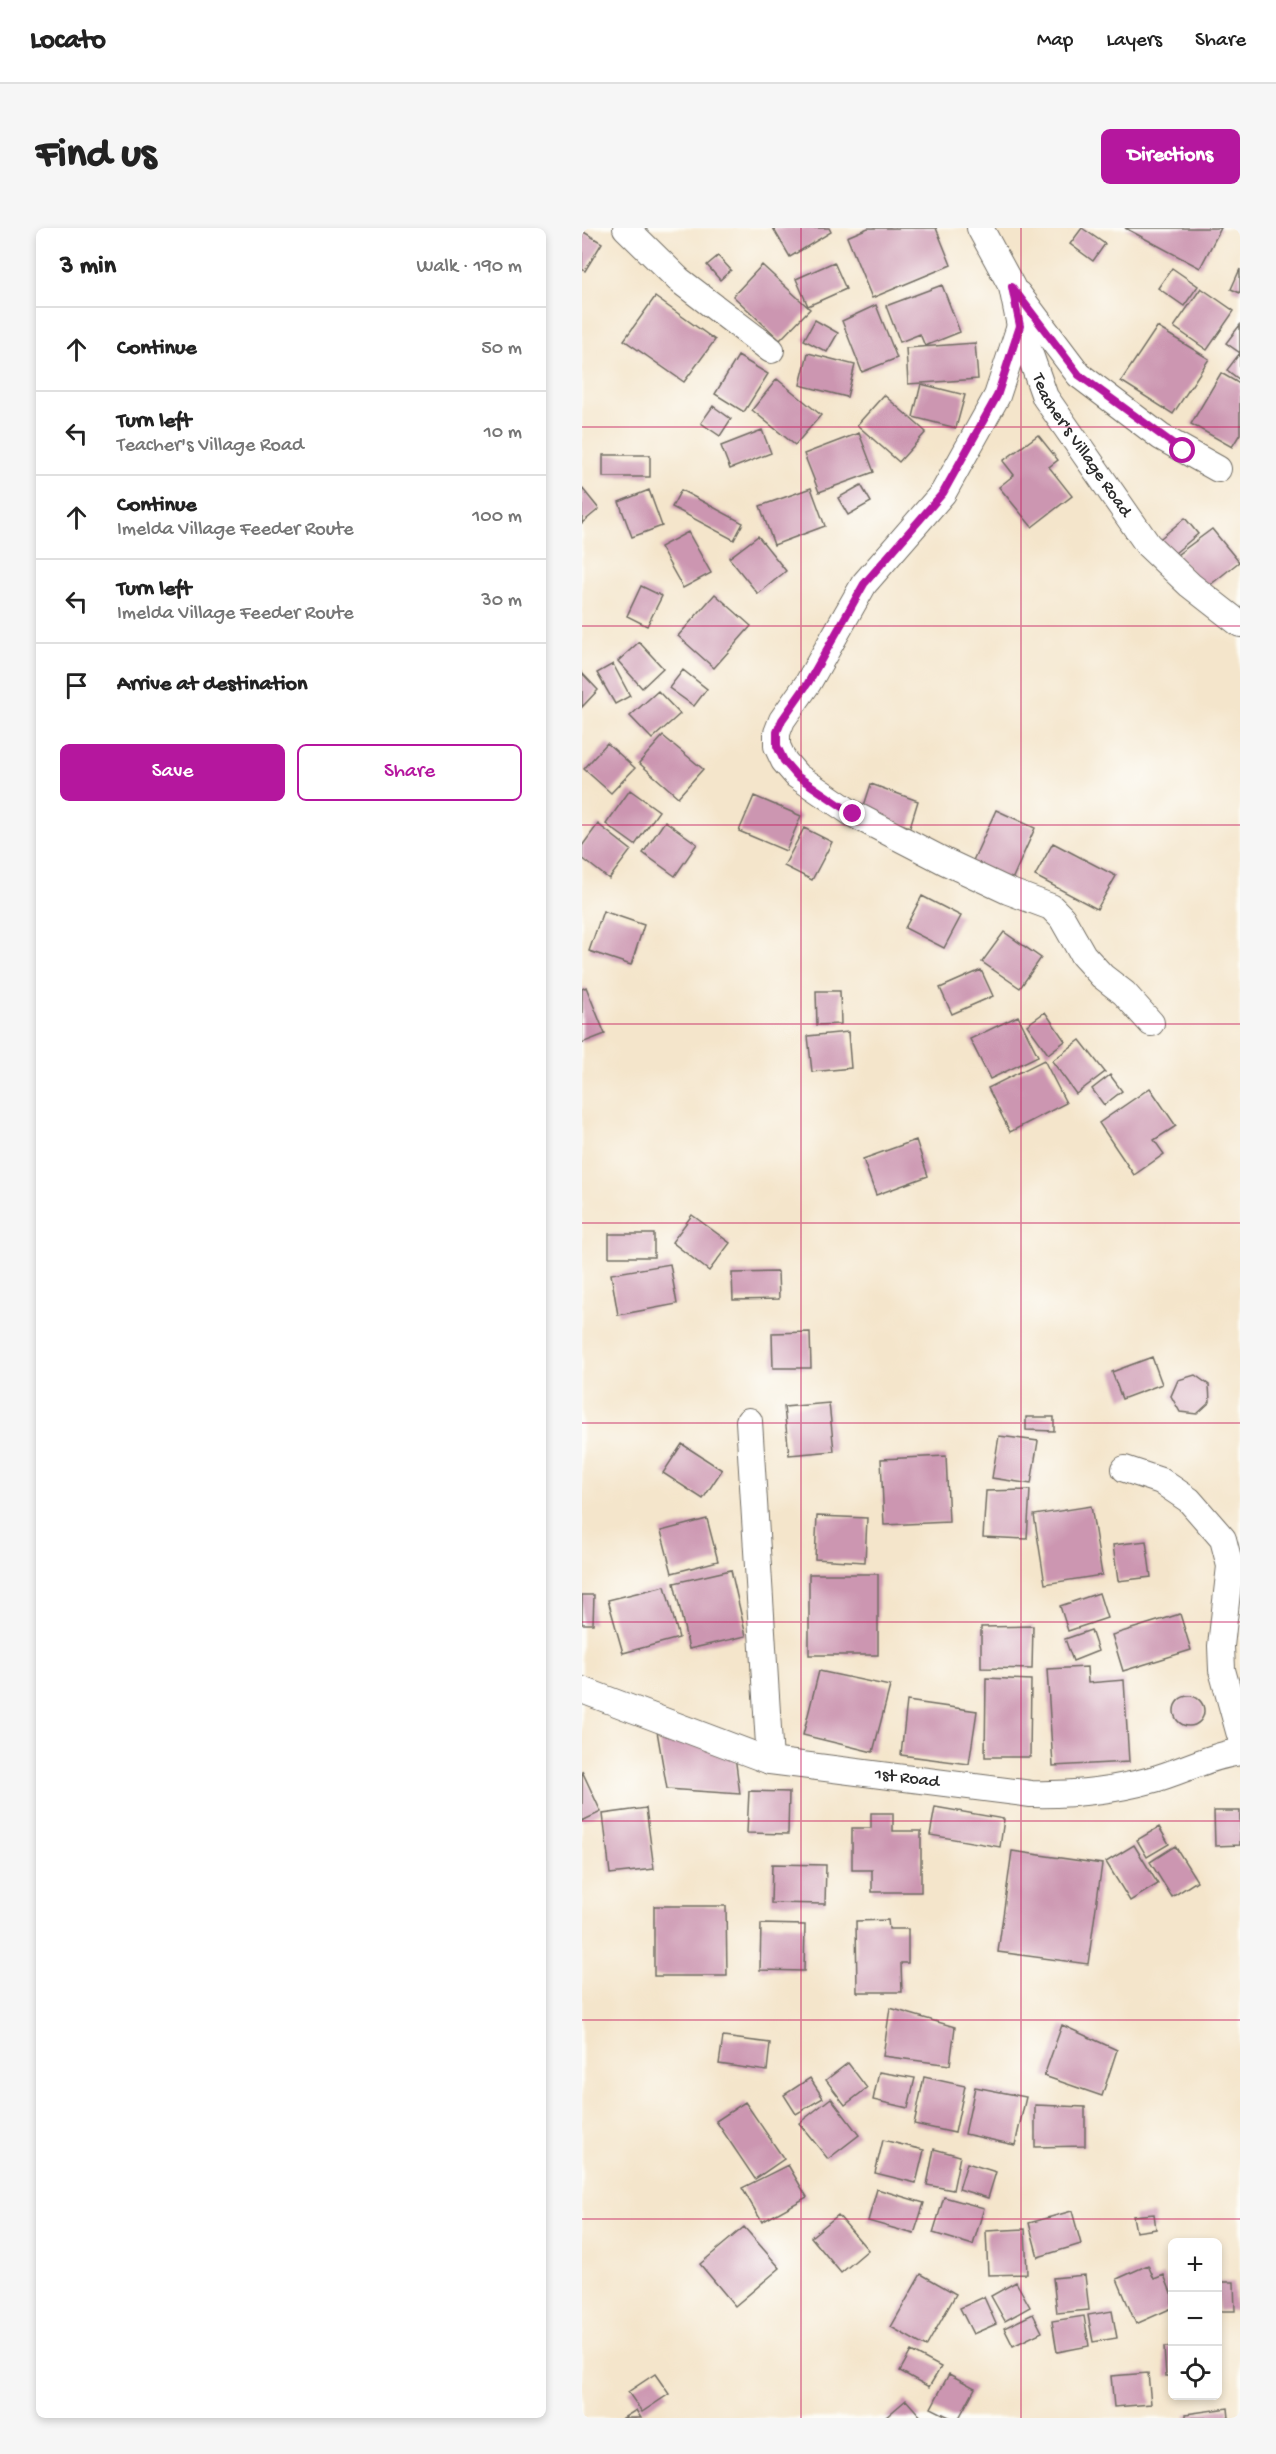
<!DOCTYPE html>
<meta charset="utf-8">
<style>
body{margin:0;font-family:"Gochi Hand",sans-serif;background:#f6f6f6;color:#222}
.controls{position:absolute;right:18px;bottom:18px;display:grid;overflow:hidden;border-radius:9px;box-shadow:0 3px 9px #0003}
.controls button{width:54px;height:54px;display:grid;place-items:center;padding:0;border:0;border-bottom:2px solid #e0e0e0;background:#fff;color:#222;font:30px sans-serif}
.stop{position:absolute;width:18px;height:18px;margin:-14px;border:4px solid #b5179e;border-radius:50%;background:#fff}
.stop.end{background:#b5179e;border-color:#fff;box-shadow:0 2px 6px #0008}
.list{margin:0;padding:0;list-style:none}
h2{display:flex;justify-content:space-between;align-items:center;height:78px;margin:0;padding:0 24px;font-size:26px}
h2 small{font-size:20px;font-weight:400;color:#767676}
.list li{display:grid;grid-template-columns:39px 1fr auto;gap:18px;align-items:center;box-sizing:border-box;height:84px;padding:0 24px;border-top:2px solid #e0e0e0}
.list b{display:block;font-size:22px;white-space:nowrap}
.list p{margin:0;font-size:20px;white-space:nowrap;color:#767676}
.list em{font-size:20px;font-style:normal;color:#767676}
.actions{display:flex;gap:12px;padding:18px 24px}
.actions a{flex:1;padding:14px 0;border:2px solid #b5179e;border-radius:9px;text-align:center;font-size:21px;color:#b5179e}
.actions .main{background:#b5179e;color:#fff}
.icon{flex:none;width:33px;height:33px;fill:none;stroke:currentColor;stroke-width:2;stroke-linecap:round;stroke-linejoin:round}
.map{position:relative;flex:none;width:658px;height:2190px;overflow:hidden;border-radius:9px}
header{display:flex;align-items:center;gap:36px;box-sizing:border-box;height:84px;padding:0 30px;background:#fff;border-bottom:2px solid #e0e0e0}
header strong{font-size:28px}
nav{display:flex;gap:33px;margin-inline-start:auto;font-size:21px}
.intro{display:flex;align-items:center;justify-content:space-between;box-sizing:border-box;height:144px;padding:0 36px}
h1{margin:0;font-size:42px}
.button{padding:15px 27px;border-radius:9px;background:#b5179e;color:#fff;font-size:21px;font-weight:700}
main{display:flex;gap:36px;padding:0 36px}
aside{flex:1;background:#fff;border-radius:9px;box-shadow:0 3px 9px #0003}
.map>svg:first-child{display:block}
.building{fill:#cc96b1}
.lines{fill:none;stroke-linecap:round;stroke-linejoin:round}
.street-casing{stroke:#716c63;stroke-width:28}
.street{stroke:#fff;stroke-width:26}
.route{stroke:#b5179e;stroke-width:8}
.grid{fill:none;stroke:#c2185b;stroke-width:1.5;stroke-opacity:0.55}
.labels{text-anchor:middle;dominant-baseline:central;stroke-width:4.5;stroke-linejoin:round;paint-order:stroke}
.street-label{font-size:18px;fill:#2b2b2b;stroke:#fdfcf7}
</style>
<header>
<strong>Locato</strong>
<nav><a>Map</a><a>Layers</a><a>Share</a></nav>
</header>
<div class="intro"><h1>Find us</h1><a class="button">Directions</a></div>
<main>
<aside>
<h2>3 min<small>Walk · 190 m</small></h2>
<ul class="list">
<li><svg class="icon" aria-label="ahead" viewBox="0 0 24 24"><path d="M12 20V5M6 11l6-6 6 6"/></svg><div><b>Continue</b></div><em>50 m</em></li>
<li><svg class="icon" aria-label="left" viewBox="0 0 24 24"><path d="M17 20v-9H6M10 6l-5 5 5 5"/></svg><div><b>Turn left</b><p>Teacher's Village Road</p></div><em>10 m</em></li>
<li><svg class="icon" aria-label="ahead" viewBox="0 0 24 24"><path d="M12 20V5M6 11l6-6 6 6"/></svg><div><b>Continue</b><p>Imelda Village Feeder Route</p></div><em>100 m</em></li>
<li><svg class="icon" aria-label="left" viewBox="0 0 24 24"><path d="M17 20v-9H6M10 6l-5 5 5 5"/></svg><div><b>Turn left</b><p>Imelda Village Feeder Route</p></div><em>30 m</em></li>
<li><svg class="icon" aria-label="arrive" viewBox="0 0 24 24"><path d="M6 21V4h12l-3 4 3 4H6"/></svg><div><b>Arrive at destination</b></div></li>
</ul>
<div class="actions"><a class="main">Save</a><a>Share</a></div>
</aside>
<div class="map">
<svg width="658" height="2190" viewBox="0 0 658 2190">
<rect width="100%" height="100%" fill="#fdfcf7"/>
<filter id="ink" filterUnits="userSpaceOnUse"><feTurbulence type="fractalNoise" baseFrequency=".0167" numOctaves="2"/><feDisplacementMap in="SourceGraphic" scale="12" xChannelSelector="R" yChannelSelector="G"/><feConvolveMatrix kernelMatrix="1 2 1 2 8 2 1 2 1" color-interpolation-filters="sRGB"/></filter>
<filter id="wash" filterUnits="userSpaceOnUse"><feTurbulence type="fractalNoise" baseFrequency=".008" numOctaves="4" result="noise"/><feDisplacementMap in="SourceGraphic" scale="24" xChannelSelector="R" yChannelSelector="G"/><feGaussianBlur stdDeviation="1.35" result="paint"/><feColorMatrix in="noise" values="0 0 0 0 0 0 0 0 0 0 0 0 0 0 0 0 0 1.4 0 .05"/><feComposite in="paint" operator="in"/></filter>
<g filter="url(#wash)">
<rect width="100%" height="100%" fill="#f4e5cb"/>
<g id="blocks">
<path class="building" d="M 191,0 L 247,0 L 249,4 L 208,29 Z
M 286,0 L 354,0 L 369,37 L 290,70 L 265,9 Z
M 500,0 L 523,16 L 511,33 L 488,16 Z
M 543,0 L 639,0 L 618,40 Z
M 0,3 L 20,15 L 3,43 L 0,41 Z
M 136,28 L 149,42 L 138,52 L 125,37 Z
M 252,34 L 264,61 L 226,78 L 214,51 Z
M 180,37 L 228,81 L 198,112 L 151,68 Z
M 590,40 L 616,58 L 602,78 L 576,60 Z
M 658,41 L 658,65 L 649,61 Z
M 360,57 L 378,104 L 343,118 L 338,106 L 318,114 L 304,78 Z
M 619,60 L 652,83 L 625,122 L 592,99 Z
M 73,69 L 133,112 L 102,154 L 42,112 Z
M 294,77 L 315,130 L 280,144 L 260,93 Z
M 233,92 L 256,105 L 245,124 L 222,112 Z
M 658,97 L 658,152 L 645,142 L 658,125 L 644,115 Z
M 575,99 L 627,131 L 591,186 L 539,153 Z
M 393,115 L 396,151 L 326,156 L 324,120 Z
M 226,125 L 273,137 L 265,169 L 218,157 Z
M 156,128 L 186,146 L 162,184 L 133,166 Z
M 639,145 L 658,156 L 658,206 L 650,219 L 609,196 Z
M 195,151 L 239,187 L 213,217 L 170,182 Z
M 339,156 L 383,167 L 374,200 L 331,189 Z
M 302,167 L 344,204 L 317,234 L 275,197 Z
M 131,178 L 149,191 L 138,208 L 119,195 Z
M 180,202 L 189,225 L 148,241 L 139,218 Z
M 277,205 L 292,244 L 237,264 L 222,226 Z
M 456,207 L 476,232 L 467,239 L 490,268 L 450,299 L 417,259 L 432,247 L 421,233 Z
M 21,227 L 68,227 L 68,249 L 21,249 Z
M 279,257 L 289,274 L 266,287 L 256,270 Z
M 0,260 L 17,281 L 0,295 Z
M 229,260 L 243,298 L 192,317 L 178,278 Z
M 67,262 L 80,298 L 50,309 L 37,274 Z
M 99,262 L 161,295 L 152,312 L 90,279 Z
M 603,290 L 616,306 L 587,330 L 574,314 Z
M 630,301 L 657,334 L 623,361 L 595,327 Z
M 106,304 L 129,345 L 101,360 L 78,319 Z
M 176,308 L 204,343 L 176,366 L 147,330 Z
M 59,358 L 80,368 L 65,398 L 45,388 Z
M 133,366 L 169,398 L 132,440 L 96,408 Z
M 57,414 L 81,440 L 60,460 L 36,433 Z
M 31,436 L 48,468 L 33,476 L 15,445 Z
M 101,442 L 125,461 L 112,478 L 87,460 Z
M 0,445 L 16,462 L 0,479 Z
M 76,463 L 98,486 L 70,511 L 48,488 Z
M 81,508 L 121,541 L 96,569 L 57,535 Z
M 25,515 L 53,540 L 29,565 L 2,541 Z
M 289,556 L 336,573 L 328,599 L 280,584 Z
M 48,562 L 77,583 L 53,617 L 24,596 Z
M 172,568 L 219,588 L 204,623 L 157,603 Z
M 414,582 L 453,600 L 429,654 L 389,637 Z
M 83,593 L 115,616 L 93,648 L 61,625 Z
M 16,596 L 49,622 L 27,651 L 0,630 L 0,618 Z
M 222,600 L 250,614 L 230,652 L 202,638 Z
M 471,615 L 534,648 L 515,681 L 453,648 Z
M 340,668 L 379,688 L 362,720 L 323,700 Z
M 21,683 L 62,697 L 49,737 L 7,723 Z
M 422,704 L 459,730 L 438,760 L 400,734 Z
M 399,742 L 411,768 L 370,786 L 358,760 Z
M 4,759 L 23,806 L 0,815 L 0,761 Z
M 234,763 L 258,763 L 259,796 L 235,797 Z
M 463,784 L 483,813 L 466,826 L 445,797 Z
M 436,788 L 456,828 L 408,851 L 388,811 Z
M 266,804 L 269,840 L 230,844 L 226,808 Z
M 498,812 L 523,844 L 494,866 L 470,833 Z
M 462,832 L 484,875 L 428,904 L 406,860 Z
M 528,847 L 540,863 L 522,877 L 510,861 Z
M 568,860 L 594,898 L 572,912 L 582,926 L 552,947 L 517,895 Z
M 334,912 L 346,948 L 294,967 L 281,931 Z
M 110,987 L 148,1015 L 127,1043 L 90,1014 Z
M 27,1006 L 72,1006 L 72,1029 L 27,1029 Z
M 88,1036 L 95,1076 L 36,1087 L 29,1046 Z
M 196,1044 L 197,1071 L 151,1072 L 150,1045 Z
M 228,1104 L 229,1140 L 191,1140 L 190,1105 Z
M 570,1129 L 580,1156 L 540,1171 L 530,1144 Z
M 613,1147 L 627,1157 L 628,1174 L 615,1186 L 598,1184 L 589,1168 L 596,1152 Z
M 247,1175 L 252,1223 L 207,1227 L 202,1179 Z
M 444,1189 L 472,1189 L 472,1203 L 444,1202 Z
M 417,1208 L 456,1213 L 449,1256 L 410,1250 Z
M 100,1216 L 140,1242 L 121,1271 L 81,1245 Z
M 364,1228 L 367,1294 L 302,1297 L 299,1231 Z
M 448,1262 L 445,1311 L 401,1309 L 404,1263 Z
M 509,1278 L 520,1347 L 463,1356 L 452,1287 Z
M 235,1288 L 285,1290 L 283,1334 L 233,1331 Z
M 125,1291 L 136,1333 L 90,1345 L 79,1303 Z
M 564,1313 L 569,1349 L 536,1353 L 531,1317 Z
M 149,1342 L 164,1408 L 107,1421 L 92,1355 Z
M 227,1346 L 296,1346 L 296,1427 L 227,1427 Z
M 83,1358 L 97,1410 L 41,1425 L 26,1372 Z
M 517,1365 L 525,1390 L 486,1403 L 478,1378 Z
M 0,1367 L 12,1367 L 11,1396 L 0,1396 Z
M 598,1386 L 609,1422 L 541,1443 L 530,1407 Z
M 451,1398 L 450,1441 L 399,1440 L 399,1399 Z
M 509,1402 L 516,1423 L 491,1433 L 483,1411 Z
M 505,1439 L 506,1455 L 542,1452 L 547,1534 L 471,1538 L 465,1441 Z
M 237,1443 L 308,1458 L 291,1524 L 221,1507 Z
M 404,1450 L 449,1452 L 448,1529 L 403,1529 Z
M592 1483a15 15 0 1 1 30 0a15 15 0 1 1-30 0Z
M 325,1473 L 395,1483 L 387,1536 L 319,1527 Z
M 75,1503 L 153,1528 L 158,1566 L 85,1561 Z
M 0,1543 L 19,1584 L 0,1593 Z
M 167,1563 L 207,1564 L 206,1606 L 165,1605 Z
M 353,1579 L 422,1591 L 418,1619 L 348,1607 Z
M 64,1580 L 72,1641 L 28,1646 L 21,1586 Z
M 632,1583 L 658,1583 L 658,1617 L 633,1618 Z
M 289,1585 L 311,1585 L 311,1603 L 339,1603 L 339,1664 L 290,1664 L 290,1642 L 270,1642 L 270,1600 L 289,1600 Z
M 577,1599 L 587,1616 L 565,1629 L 555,1612 Z
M 552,1617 L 576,1656 L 548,1673 L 524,1634 Z
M 593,1618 L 615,1653 L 590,1669 L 568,1634 Z
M 430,1623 L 520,1636 L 506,1736 L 416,1724 Z
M 190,1636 L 244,1637 L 243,1676 L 189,1675 Z
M 72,1678 L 144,1678 L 145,1748 L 72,1748 Z
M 306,1692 L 307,1701 L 326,1701 L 326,1735 L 319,1735 L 320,1764 L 275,1764 L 274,1693 Z
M 179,1696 L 223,1697 L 222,1743 L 178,1742 Z
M 308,1780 L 373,1799 L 368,1837 L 301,1828 Z
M 480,1797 L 535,1822 L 520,1868 L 462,1848 Z
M 141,1809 L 188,1815 L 185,1843 L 137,1836 Z
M 266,1835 L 285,1860 L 263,1877 L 244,1852 Z
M 297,1844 L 333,1850 L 326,1880 L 291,1872 Z
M 342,1849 L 383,1858 L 373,1905 L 332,1896 Z
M 228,1850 L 241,1870 L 214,1886 L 202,1867 Z
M 393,1859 L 444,1869 L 433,1917 L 383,1906 Z
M 249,1870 L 277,1907 L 246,1931 L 217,1895 Z
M 163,1874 L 202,1931 L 173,1951 L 134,1893 Z
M 453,1877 L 503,1879 L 503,1918 L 453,1919 Z
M 301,1912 L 342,1922 L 334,1955 L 293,1945 Z
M 352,1921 L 378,1928 L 371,1962 L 345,1957 Z
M 385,1935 L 414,1944 L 406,1970 L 377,1961 Z
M 206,1937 L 225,1969 L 180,1994 L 160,1960 Z
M 295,1961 L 342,1975 L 332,2006 L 286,1993 Z
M 362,1969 L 402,1980 L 391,2017 L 351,2005 Z
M 490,1983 L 499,2016 L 456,2029 L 447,1995 Z
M 572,1986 L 574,2001 L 554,2004 L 551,1988 Z
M 256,1987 L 286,2022 L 259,2045 L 229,2009 Z
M 162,1999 L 198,2040 L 153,2078 L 118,2036 Z
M 443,2001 L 445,2046 L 406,2047 L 404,2003 Z
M 566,2037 L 572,2051 L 582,2047 L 590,2067 L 590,2080 L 554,2096 L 535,2051 Z
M 339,2046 L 374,2066 L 344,2119 L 309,2099 Z
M 503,2047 L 507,2082 L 475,2085 L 471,2050 Z
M 434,2054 L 448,2079 L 423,2093 L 409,2068 Z
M 636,2054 L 652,2054 L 653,2083 L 636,2083 Z
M 402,2069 L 414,2096 L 391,2106 L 378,2080 Z
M 530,2083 L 535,2110 L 511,2114 L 506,2087 Z
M 451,2086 L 460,2104 L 431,2118 L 422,2100 Z
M 502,2088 L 507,2118 L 475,2124 L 470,2093 Z
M 582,2119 L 590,2119 L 590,2148 L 584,2148 Z
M 329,2123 L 359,2139 L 347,2159 L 318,2143 Z
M 566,2145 L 569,2176 L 532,2179 L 529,2148 Z
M 73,2146 L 87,2166 L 60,2184 L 46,2164 Z
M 367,2146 L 393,2160 L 377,2190 L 369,2190 L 349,2180 Z
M 324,2172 L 340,2190 L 303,2190 Z
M 646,2180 L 647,2190 L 604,2190 L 604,2186 Z
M 54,2182 L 59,2190 L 41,2190 Z"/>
</g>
</g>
<g filter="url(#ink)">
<use href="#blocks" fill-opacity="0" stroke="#716c63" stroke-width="1.5"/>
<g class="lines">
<defs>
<g id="street">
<path d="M 44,0 L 97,52 L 189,122"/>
<path id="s1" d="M 398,0 L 430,59 L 438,98 L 463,169 L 566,317 L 608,357 L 658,396"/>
<path d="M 436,66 L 497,147 L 579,209 L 636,241"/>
<path d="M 438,98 L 415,168 L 361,265 L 282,356 L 226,455 L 200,492 L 195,505 L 195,518 L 202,533 L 215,548 L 271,586 L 364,634 L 426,663 L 469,679 L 480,690 L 501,727 L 520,748 L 542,765 L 569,795"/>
<path d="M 167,1193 L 188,1533"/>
<path d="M 543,1241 L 579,1253 L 607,1272 L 641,1311 L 648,1338 L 639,1418 L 640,1442 L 658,1507"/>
<path id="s2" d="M 0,1462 L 188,1533 L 449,1566 C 490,1567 529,1563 569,1552 C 599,1544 627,1528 658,1524"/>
</g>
</defs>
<use href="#street" class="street-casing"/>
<use href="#street" class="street"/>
</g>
</g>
<g class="lines" filter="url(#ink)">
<path class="route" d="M 271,586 L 215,548 L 202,533 L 195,518 L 195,504 L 200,492 L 226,455 L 282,356 L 361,265 L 415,168 L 438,98 L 430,59 L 497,147 L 601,223"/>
</g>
<path class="grid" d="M 219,0 L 219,2190M 439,0 L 439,2190M 0,199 L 658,199M 0,398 L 658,398M 0,597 L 658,597M 0,796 L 658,796M 0,995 L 658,995M 0,1195 L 658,1195M 0,1394 L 658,1394M 0,1593 L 658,1593M 0,1792 L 658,1792M 0,1991 L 658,1991"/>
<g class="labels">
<g class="street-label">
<text stroke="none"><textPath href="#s1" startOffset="242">Teacher's Village Road</textPath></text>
<text stroke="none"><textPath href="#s2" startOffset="339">1st Road</textPath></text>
</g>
</g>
</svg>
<div class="controls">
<button>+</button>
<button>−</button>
<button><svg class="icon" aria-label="locate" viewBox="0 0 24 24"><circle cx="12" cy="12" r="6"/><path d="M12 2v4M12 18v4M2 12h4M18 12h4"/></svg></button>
</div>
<div class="stop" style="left:601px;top:223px"></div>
<div class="stop end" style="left:271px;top:586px"></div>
</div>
</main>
